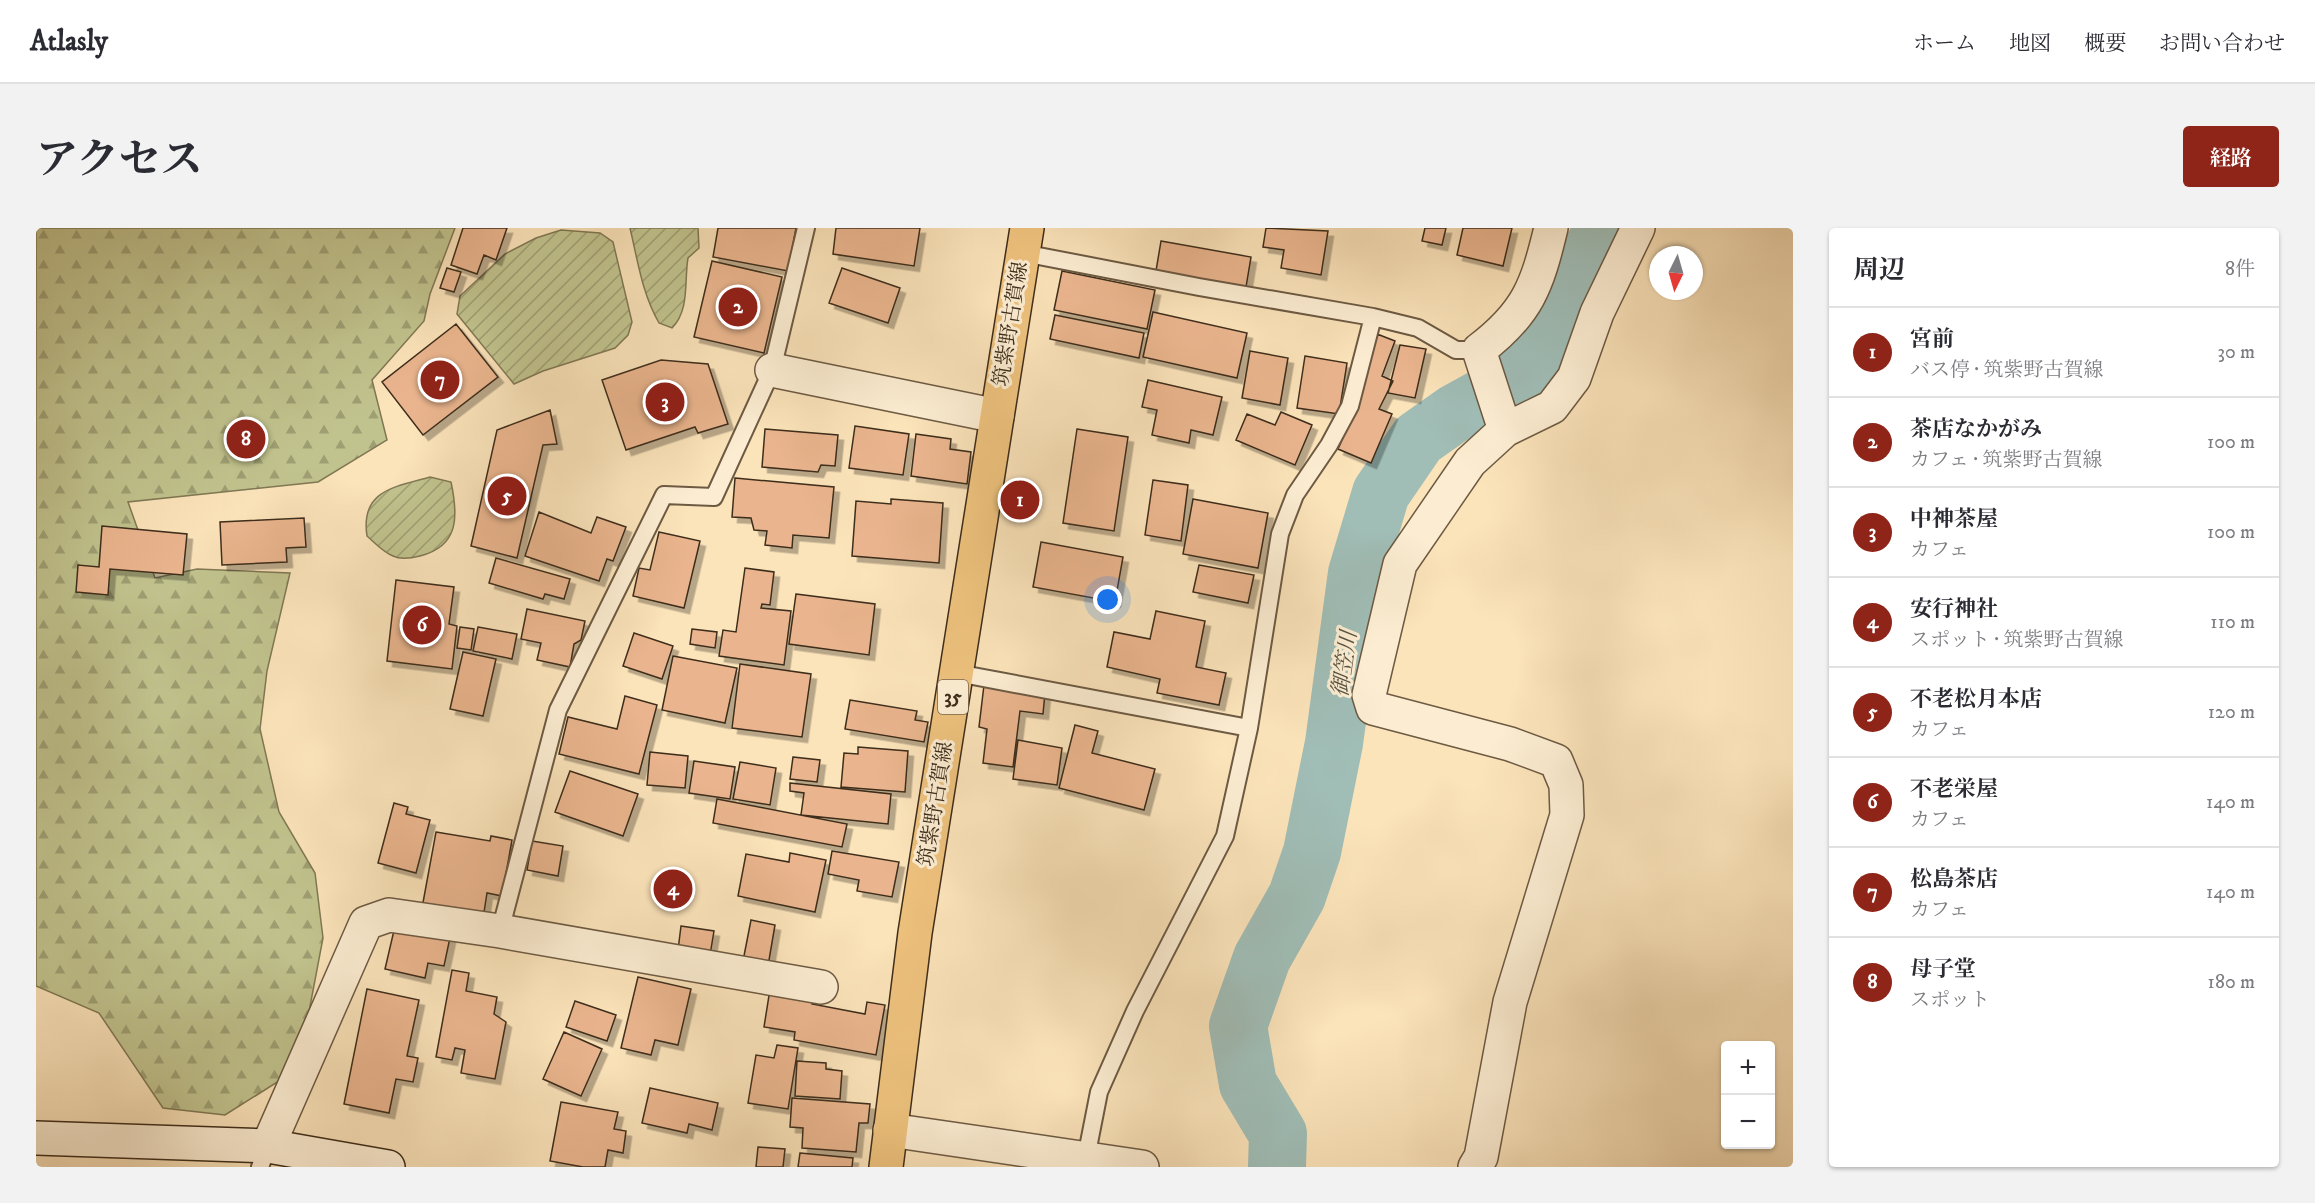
<!DOCTYPE html>
<html lang="ja">
<meta charset="utf-8">
<style>
body{margin:0;font-family:"IM FELL DW Pica","Noto Serif JP",serif;background:#f2f2f3;color:#2b2b33}
.controls{position:absolute;right:18px;bottom:18px;display:grid;overflow:hidden;border-radius:6px;box-shadow:0 2px 4px #0004}
.controls button{width:54px;height:54px;display:grid;place-items:center;padding:0;border:0;border-bottom:2px solid #e1e1e2;background:#fff;color:#2b2b33;font:30px sans-serif}
.compass{position:absolute;left:1613px;top:18px;width:54px;height:54px;border-radius:50%;background:#fff;box-shadow:0 2px 4px #0004;rotate:185deg}
.you{position:absolute;left:1072px;top:372px;width:21px;height:21px;margin:-15px;border:4px solid #fff;border-radius:50%;background:#1a73e8;box-shadow:0 0 0 9px #1a73e833}
.badge{display:grid;place-items:center;width:39px;height:39px;border-radius:50%;background:#8f2418;color:#fff;font-size:20px;font-weight:700}
.pin{position:absolute;translate:-50% -50%;border:3px solid #fff;box-shadow:0 2px 6px #0006}
.list{margin:0;padding:0;list-style:none}
h2{display:flex;justify-content:space-between;align-items:center;height:78px;margin:0;padding:0 24px;font-size:26px}
h2 small{font-size:20px;font-weight:400;color:#7c7c81}
.list li{display:grid;grid-template-columns:39px 1fr auto;gap:18px;align-items:center;box-sizing:border-box;height:90px;padding:0 24px;border-top:2px solid #e1e1e2}
.list b{display:block;font-size:22px;white-space:nowrap}
.list p{margin:0;font-size:20px;white-space:nowrap;color:#7c7c81}
.list em{font-size:20px;font-style:normal;color:#7c7c81}
.map{position:relative;flex:none;width:1757px;height:939px;overflow:hidden;border-radius:6px}
header{display:flex;align-items:center;gap:36px;box-sizing:border-box;height:84px;padding:0 30px;background:#fff;border-bottom:2px solid #e1e1e2}
header strong{font-size:28px}
nav{display:flex;gap:33px;margin-inline-start:auto;font-size:21px}
.intro{display:flex;align-items:center;justify-content:space-between;box-sizing:border-box;height:144px;padding:0 36px}
h1{margin:0;font-size:42px}
.button{padding:15px 27px;border-radius:6px;background:#8f2418;color:#fff;font-size:21px;font-weight:700}
main{display:flex;gap:36px;padding:0 36px}
aside{flex:1;background:#fff;border-radius:6px;box-shadow:0 2px 4px #0004}
.map>svg:first-child{display:block}
.forest{fill:url(#forest-firs);stroke:#807854;stroke-width:1.5}
.garden{fill:url(#garden-furrows);stroke:#807854;stroke-width:1.5}
.lines{fill:none;stroke-linecap:round;stroke-linejoin:round}
.river{stroke:#a0bdb6;stroke-width:58}
.building{fill:#eab58e;stroke:#3e2d1b;stroke-width:1.5;filter:url(#shadow)}
.service-casing{stroke:#6d5a43;stroke-width:20}
.minor-casing{stroke:#6d5a43;stroke-width:36}
.secondary-casing{stroke:#3e2d1b;stroke-width:36}
.primary-casing{stroke:#3e2d1b;stroke-width:36}
.service{stroke:#fcedd2;stroke-width:16}
.minor{stroke:#fcedd2;stroke-width:33}
.secondary{stroke:#fcedd2;stroke-width:33}
.primary{stroke:#eec27d;stroke-width:33}
.labels{text-anchor:middle;dominant-baseline:central;stroke-width:6;stroke-linejoin:round;paint-order:stroke}
.shield{fill:#fcedd2;stroke:#776752;stroke-width:1.5}
.shield-label{font-size:20px;font-weight:bold;fill:#3e2d1b}
.street-label{font-size:21px;fill:#3e2d1b;stroke:#fcedd2}
.water-label{font-size:22px;font-style:italic;fill:#565142;stroke:#fcedd2}
</style>
<header>
<strong>Atlasly</strong>
<nav><a>ホーム</a><a>地図</a><a>概要</a><a>お問い合わせ</a></nav>
</header>
<div class="intro"><h1>アクセス</h1><a class="button">経路</a></div>
<main>
<div class="map">
<svg width="1757" height="939" viewBox="0 0 1757 939">
<defs>
<pattern id="forest-firs" width="22" height="20" patternUnits="userSpaceOnUse" patternTransform="scale(1.5)"><rect width="22" height="20" fill="#c1c38e"/><path d="M5 1l3.5 6h-7zM16 11l3.5 6h-7z" fill="#9e9f73"/></pattern>
<pattern id="garden-furrows" width="10" height="10" patternUnits="userSpaceOnUse" patternTransform="scale(1.5)"><rect width="10" height="10" fill="#c1c38e"/><path d="M-1 1l2-2M0 10L10 0M9 11l2-2" fill="none" stroke="#9e9f73"/></pattern>
<filter id="shadow"><feDropShadow dx="5.5" dy="5.5" stdDeviation="0" flood-color="#0004"/></filter>
</defs>
<rect width="100%" height="100%" fill="#fbe3ba"/>
<filter id="stains"><feTurbulence type="fractalNoise" baseFrequency=".00333" numOctaves="4"/><feColorMatrix values="0 0 0 0 .2 0 0 0 0 .09 0 0 0 0 .02 0 0 0 .5 -.17"/></filter>
<radialGradient id="worn" r=".72"><stop offset=".6" stop-color="#630" stop-opacity="0"/><stop offset="1" stop-color="#630" stop-opacity=".3"/></radialGradient>
<path class="forest" d="M 0,0 L 419,0 L 394,66 L 388,93 L 336,152 L 351,212 L 282,254 L 92,274 L 119,350 L 161,341 L 254,345 L 231,443 L 224,501 L 243,584 L 279,645 L 287,710 L 272,789 L 243,853 L 189,887 L 127,880 L 63,785 L 0,758 Z"/>
<path class="garden" d="M 594,0 L 662,0 L 663,20 L 652,30 C 648,53 654,82 636,100 L 623,95 C 606,65 602,34 594,0 Z
M 525,2 L 564,5 L 577,14 L 596,94 L 592,107 L 579,120 L 507,143 L 478,156 L 421,86 L 424,68 L 469,26 L 500,10 Z
M 394,249 L 415,254 C 422,287 424,318 384,328 C 376,330 365,332 357,328 C 347,324 339,315 331,308 C 324,262 359,259 394,249 Z"/>
<g class="lines">
<path class="river" d="M 1241,939 L 1242,906 L 1212,856 L 1202,798 L 1226,730 L 1261,668 L 1276,624 L 1298,515 L 1321,345 L 1345,265 L 1382,211 L 1419,185 L 1479,152 L 1506,123 L 1567,0"/>
</g>
<path class="building" d="M 427,0 L 471,0 L 460,32 L 448,27 L 441,46 L 415,37 Z
M 682,0 L 760,0 L 752,43 L 677,29 Z
M 800,0 L 884,0 L 878,38 L 797,26 Z
M 1230,0 L 1292,3 L 1285,47 L 1245,40 L 1248,22 L 1227,19 Z
M 1389,0 L 1410,0 L 1406,17 L 1386,13 Z
M 1427,0 L 1476,0 L 1467,38 L 1421,27 Z
M 1125,13 L 1215,29 L 1210,59 L 1120,43 Z
M 676,33 L 746,49 L 728,125 L 658,109 Z
M 411,40 L 425,44 L 418,64 L 404,60 Z
M 806,40 L 864,60 L 852,95 L 793,75 Z
M 1026,43 L 1119,62 L 1111,101 L 1018,82 Z
M 1117,84 L 1211,105 L 1201,150 L 1107,129 Z
M 1019,87 L 1108,105 L 1103,130 L 1014,111 Z
M 420,96 L 462,149 L 387,207 L 346,154 Z
M 1341,106 L 1359,113 L 1346,148 L 1357,153 L 1343,181 L 1356,186 L 1335,235 L 1302,221 L 1315,192 Z
M 1364,117 L 1390,121 L 1379,170 L 1352,165 Z
M 1214,123 L 1252,130 L 1244,177 L 1206,170 Z
M 1269,128 L 1311,135 L 1303,186 L 1261,180 Z
M 625,132 L 672,136 L 692,196 L 662,205 L 659,199 L 590,222 L 566,152 Z
M 1112,152 L 1186,169 L 1177,207 L 1155,202 L 1153,215 L 1116,207 L 1121,182 L 1106,179 Z
M 514,182 L 521,216 L 507,217 L 481,330 L 435,318 L 461,202 Z
M 1245,184 L 1276,197 L 1259,237 L 1200,212 L 1211,186 L 1239,197 Z
M 819,198 L 873,206 L 867,247 L 813,240 Z
M 218,200 L 221,218 L 201,222 L 198,203 Z
M 729,201 L 802,207 L 799,238 L 785,237 L 782,244 L 726,239 Z
M 1041,201 L 1092,209 L 1078,303 L 1027,295 Z
M 880,206 L 915,211 L 914,221 L 935,224 L 931,256 L 875,248 Z
M 699,250 L 798,259 L 793,310 L 757,307 L 756,320 L 729,317 L 731,303 L 718,302 L 715,290 L 696,289 Z
M 1117,252 L 1152,257 L 1145,313 L 1109,307 Z
M 855,271 L 907,275 L 903,335 L 816,328 L 820,273 L 855,276 Z
M 1157,271 L 1232,285 L 1222,340 L 1147,326 Z
M 503,284 L 555,305 L 561,289 L 590,299 L 577,333 L 571,331 L 563,353 L 489,328 Z
M 268,290 L 270,319 L 250,320 L 251,334 L 186,337 L 184,294 Z
M 66,298 L 151,306 L 147,347 L 74,341 L 72,367 L 40,364 L 42,337 L 63,339 Z
M 623,304 L 664,313 L 648,380 L 597,368 L 603,340 L 614,342 Z
M 1005,314 L 1087,329 L 1079,374 L 997,359 Z
M 460,330 L 534,351 L 528,371 L 509,366 L 507,371 L 453,355 Z
M 1163,337 L 1218,347 L 1212,375 L 1157,364 Z
M 709,340 L 738,344 L 734,377 L 726,376 L 725,380 L 755,383 L 748,437 L 683,428 L 687,402 L 700,404 Z
M 360,352 L 418,359 L 413,396 L 421,398 L 416,441 L 351,433 Z
M 760,366 L 839,376 L 833,427 L 753,416 Z
M 491,381 L 549,393 L 545,412 L 538,416 L 534,439 L 501,432 L 505,415 L 485,411 Z
M 1120,383 L 1169,393 L 1160,439 L 1190,445 L 1183,477 L 1121,465 L 1124,451 L 1071,439 L 1078,404 L 1114,411 Z
M 424,399 L 438,401 L 435,422 L 421,420 Z
M 442,399 L 481,406 L 476,431 L 437,423 Z
M 656,401 L 681,404 L 679,420 L 654,416 Z
M 598,405 L 637,418 L 626,451 L 587,438 Z
M 427,424 L 460,431 L 447,488 L 414,481 Z
M 637,428 L 701,440 L 689,495 L 626,482 Z
M 704,436 L 775,446 L 766,509 L 696,500 Z
M 948,457 L 1009,465 L 1007,486 L 984,483 L 977,539 L 947,535 L 951,501 L 943,499 Z
M 589,468 L 621,477 L 603,546 L 523,526 L 532,489 L 581,501 Z
M 814,472 L 881,483 L 879,492 L 892,494 L 888,514 L 809,501 Z
M 1039,497 L 1062,503 L 1056,525 L 1119,541 L 1108,582 L 1023,560 Z
M 982,512 L 1026,520 L 1021,557 L 977,551 Z
M 822,519 L 872,523 L 869,564 L 805,559 L 808,525 L 822,526 Z
M 614,524 L 652,528 L 649,560 L 611,557 Z
M 757,529 L 784,532 L 781,554 L 754,551 Z
M 658,533 L 699,539 L 694,571 L 653,565 Z
M 704,534 L 740,540 L 734,577 L 697,571 Z
M 534,543 L 602,566 L 587,608 L 519,584 Z
M 754,555 L 855,566 L 852,596 L 765,587 L 768,565 L 754,563 Z
M 681,571 L 811,596 L 806,619 L 677,595 Z
M 358,575 L 372,579 L 370,586 L 394,592 L 380,645 L 342,635 Z
M 400,604 L 454,613 L 455,608 L 476,612 L 466,668 L 451,665 L 447,691 L 386,680 Z
M 496,613 L 527,618 L 522,648 L 491,642 Z
M 796,623 L 863,634 L 856,669 L 821,663 L 823,652 L 792,646 Z
M 754,625 L 790,632 L 779,684 L 702,668 L 710,626 L 753,634 Z
M 630,651 L 648,654 L 646,670 L 627,667 Z
M 715,692 L 739,697 L 732,738 L 707,733 Z
M 359,698 L 415,705 L 408,738 L 392,735 L 389,750 L 349,741 Z
M 645,698 L 678,703 L 674,727 L 642,722 Z
M 416,742 L 433,745 L 430,763 L 461,769 L 458,786 L 470,794 L 459,851 L 425,845 L 429,822 L 419,820 L 416,832 L 400,829 Z
M 602,749 L 655,761 L 642,817 L 619,812 L 615,827 L 585,820 Z
M 735,755 L 779,763 L 776,776 L 829,786 L 831,774 L 849,777 L 840,827 L 758,812 L 759,804 L 728,799 Z
M 331,761 L 383,772 L 371,828 L 382,830 L 377,854 L 360,851 L 353,885 L 308,876 Z
M 539,773 L 580,787 L 571,813 L 530,799 Z
M 528,804 L 566,821 L 545,868 L 507,851 Z
M 741,817 L 762,820 L 752,881 L 712,875 L 720,827 L 738,830 Z
M 761,833 L 790,835 L 790,841 L 806,843 L 804,871 L 759,868 Z
M 614,860 L 682,875 L 676,902 L 653,896 L 651,905 L 606,895 Z
M 756,870 L 834,876 L 832,895 L 823,895 L 820,924 L 766,920 L 767,900 L 754,899 Z
M 525,874 L 582,884 L 578,901 L 590,903 L 587,925 L 572,922 L 569,939 L 547,939 L 514,933 Z
M 722,919 L 749,921 L 747,939 L 720,939 Z
M 764,925 L 817,930 L 816,939 L 762,939 Z"/>
<g class="lines">
<defs>
<path id="service" d="M 987,25 L 1163,59 L 1337,89 L 1382,100 L 1420,122 L 1443,122
M 921,445 L 1213,500
M 464,703 L 522,482 L 628,267 L 678,269 L 736,142 L 770,0
M 1050,930 L 1063,864 L 1099,783 L 1189,608 L 1213,500 L 1244,306 L 1259,267 L 1293,217 L 1314,178 L 1337,89
M 224,939 L 232,918"/>
<path id="minor" d="M 736,142 L 961,188
M 1469,202 L 1443,122 C 1492,85 1501,58 1515,0
M 854,902 L 1106,939
M 232,918 L 330,695 L 353,687 L 464,703 L 785,759
M 1439,939 L 1445,929 L 1474,774 L 1531,587 L 1530,557 L 1520,533 L 1474,516 L 1337,480 L 1333,467 L 1364,336 L 1434,234 L 1469,202 L 1516,179 L 1538,150 L 1561,85 L 1602,0"/>
<path id="secondary" d="M 0,910 L 232,918 L 352,939"/>
<path id="primary" d="M 850,939 L 879,705 L 991,0"/>
</defs>
<use href="#service" class="service-casing"/>
<use href="#minor" class="minor-casing"/>
<use href="#secondary" class="secondary-casing"/>
<use href="#primary" class="primary-casing"/>
<use href="#service" class="service"/>
<use href="#minor" class="minor"/>
<use href="#secondary" class="secondary"/>
<use href="#primary" class="primary"/>
</g>
<g class="labels">
<rect class="shield" x="902" y="452" width="30" height="34" rx="4.5"/>
<g class="shield-label">
<text x="917" y="469">35</text>
</g>
<g class="street-label">
<text transform="translate(975 96) rotate(-81)">筑紫野古賀線</text>
<text transform="translate(900 576) rotate(-81)">筑紫野古賀線</text>
</g>
<g class="water-label">
<text transform="translate(1309 436) rotate(-82)">御笠川</text>
</g>
</g>
<rect width="100%" height="100%" filter="url(#stains)"/>
<rect width="100%" height="100%" fill="url(#worn)"/>
</svg>
<div class="controls">
<button>+</button>
<button>−</button>
</div>
<svg class="compass" viewBox="-18 -18 36 36"><path d="M0-13l5 13h-10z" fill="#e53935"/><path d="M0 13l5-13h-10z" fill="#7c7c81"/></svg>
<div class="you"></div>
<div class="pin badge" style="left:984px;top:272px">1</div>
<div class="pin badge" style="left:702px;top:79px">2</div>
<div class="pin badge" style="left:629px;top:174px">3</div>
<div class="pin badge" style="left:637px;top:661px">4</div>
<div class="pin badge" style="left:471px;top:268px">5</div>
<div class="pin badge" style="left:386px;top:397px">6</div>
<div class="pin badge" style="left:404px;top:152px">7</div>
<div class="pin badge" style="left:210px;top:211px">8</div>
</div>
<aside>
<h2>周辺<small>8件</small></h2>
<ul class="list">
<li><span class="badge">1</span><div><b>宮前</b><p>バス停 · 筑紫野古賀線</p></div><em>30 m</em></li>
<li><span class="badge">2</span><div><b>茶店なかがみ</b><p>カフェ · 筑紫野古賀線</p></div><em>100 m</em></li>
<li><span class="badge">3</span><div><b>中神茶屋</b><p>カフェ</p></div><em>100 m</em></li>
<li><span class="badge">4</span><div><b>安行神社</b><p>スポット · 筑紫野古賀線</p></div><em>110 m</em></li>
<li><span class="badge">5</span><div><b>不老松月本店</b><p>カフェ</p></div><em>120 m</em></li>
<li><span class="badge">6</span><div><b>不老栄屋</b><p>カフェ</p></div><em>140 m</em></li>
<li><span class="badge">7</span><div><b>松島茶店</b><p>カフェ</p></div><em>140 m</em></li>
<li><span class="badge">8</span><div><b>母子堂</b><p>スポット</p></div><em>180 m</em></li>
</ul>
</aside>
</main>
